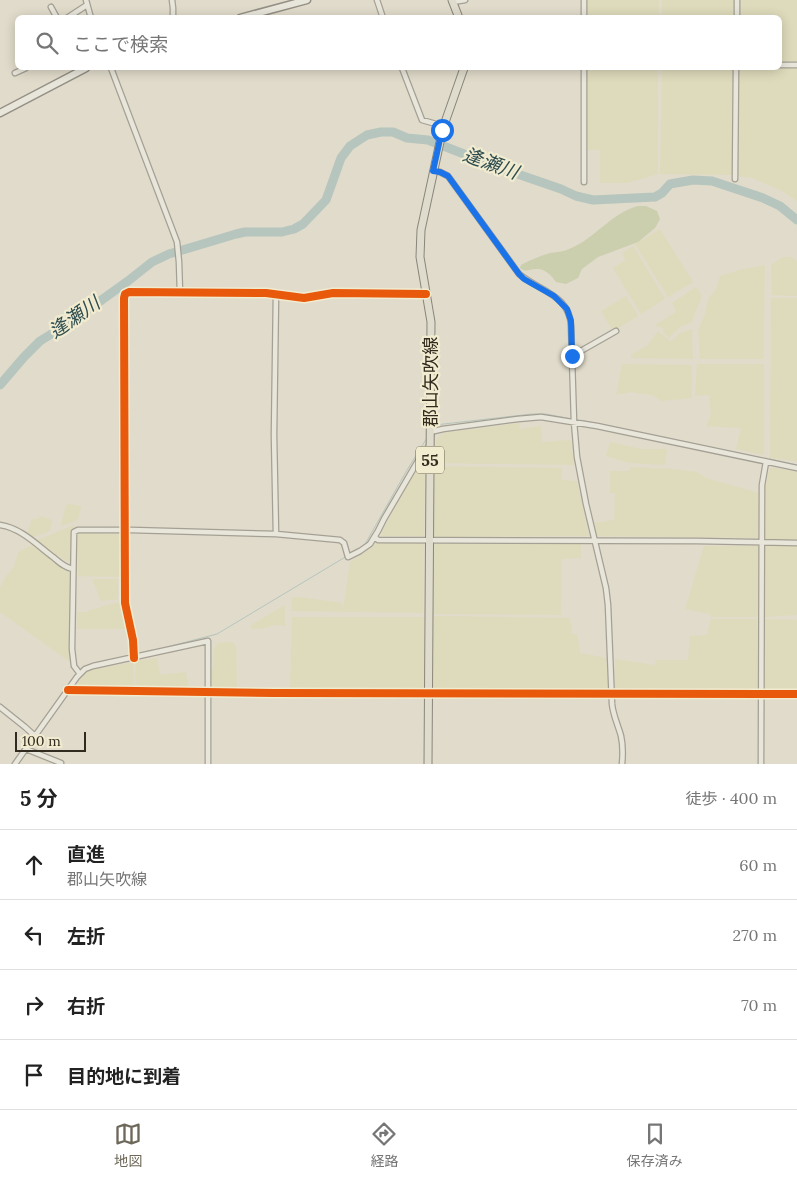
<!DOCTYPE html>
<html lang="ja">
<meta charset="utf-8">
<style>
body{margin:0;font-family:Lora,"Noto Sans JP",serif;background:#f2f2f2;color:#222}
.scale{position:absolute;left:15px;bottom:12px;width:71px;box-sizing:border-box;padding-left:5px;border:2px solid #312a1e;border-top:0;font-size:14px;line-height:18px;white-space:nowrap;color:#312a1e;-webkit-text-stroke:4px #f1ebd0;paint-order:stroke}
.stop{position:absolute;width:15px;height:15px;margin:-11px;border:4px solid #1a73e8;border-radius:50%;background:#fff}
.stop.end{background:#1a73e8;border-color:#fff;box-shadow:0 1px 5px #0008}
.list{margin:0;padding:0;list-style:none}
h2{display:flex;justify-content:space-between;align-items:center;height:65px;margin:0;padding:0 20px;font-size:21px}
h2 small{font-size:16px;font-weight:400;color:#767676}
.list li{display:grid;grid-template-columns:32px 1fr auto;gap:15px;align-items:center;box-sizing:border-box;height:70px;padding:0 20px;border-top:1px solid #e0e0e0}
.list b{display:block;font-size:19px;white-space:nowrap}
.list p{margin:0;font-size:16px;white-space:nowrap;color:#767676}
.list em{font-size:16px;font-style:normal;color:#767676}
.icon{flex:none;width:28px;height:28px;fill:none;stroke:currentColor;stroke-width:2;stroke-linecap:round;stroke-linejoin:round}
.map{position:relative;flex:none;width:797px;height:764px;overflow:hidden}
.search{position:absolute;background:#fff;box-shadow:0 2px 12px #0003;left:15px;right:15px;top:15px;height:55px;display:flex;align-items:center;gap:12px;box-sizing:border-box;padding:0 18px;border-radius:8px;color:#767676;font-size:19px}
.sheet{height:345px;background:#fff}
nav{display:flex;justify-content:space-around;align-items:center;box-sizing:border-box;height:70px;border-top:1px solid #e0e0e0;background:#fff;font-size:14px;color:#767676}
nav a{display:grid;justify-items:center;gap:2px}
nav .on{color:#6e685a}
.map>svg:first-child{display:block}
.farmland{fill:#dedbbc}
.green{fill:#cbcfae}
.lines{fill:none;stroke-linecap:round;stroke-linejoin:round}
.stream{stroke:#b6c5bd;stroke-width:1}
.river{stroke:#b6c5bd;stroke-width:9}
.minor-casing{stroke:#a5a094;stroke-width:7}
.secondary-casing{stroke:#948f84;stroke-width:9}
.primary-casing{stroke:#8a857a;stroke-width:9}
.minor{stroke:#e8e6db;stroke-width:4.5}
.secondary{stroke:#e8e6db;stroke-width:6}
.primary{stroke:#dfdccd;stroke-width:7}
.cycleway-casing{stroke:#f1ebd0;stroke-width:11}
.cycleway{stroke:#e8590c;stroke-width:8}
.route{stroke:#1a73e8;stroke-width:6}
.labels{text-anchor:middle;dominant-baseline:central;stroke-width:4.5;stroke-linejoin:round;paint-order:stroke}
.shield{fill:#f1ebd0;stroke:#6b6453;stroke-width:1}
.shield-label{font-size:16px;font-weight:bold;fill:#312a1e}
.street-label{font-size:18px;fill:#312a1e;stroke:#f1ebd0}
.water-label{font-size:19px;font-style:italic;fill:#2e4d4f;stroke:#f1ebd0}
</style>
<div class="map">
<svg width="797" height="764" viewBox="0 0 797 764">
<rect width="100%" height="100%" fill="#e0dbca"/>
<path class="farmland" d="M 587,0 L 659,0 L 659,17 L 587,17 Z
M 662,0 L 734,0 L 734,17 L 662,17 Z
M 739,0 L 797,0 L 797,62 L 780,62 L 780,18 L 739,18 Z
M 780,67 L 797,67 L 797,201 L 782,191 L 753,178 L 738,176 L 738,68 L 780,68 Z
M 586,68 L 658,68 L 658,174 L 627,183 L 600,183 L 600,150 L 586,150 Z
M 662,68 L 734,68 L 732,175 L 660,174 Z
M 660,229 L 693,282 L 668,297 L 635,244 Z
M 633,246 L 665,299 L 641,314 L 613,268 L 626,260 L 622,253 Z
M 783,257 L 791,257 L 797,261 L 797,296 L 772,295 L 771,265 Z
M 765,265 L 763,359 L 700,359 L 698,331 L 705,314 L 708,299 L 716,289 L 720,276 L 743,269 Z
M 696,287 L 702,296 L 691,323 L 681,326 L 669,338 L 663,332 L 664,329 L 655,325 L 676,312 L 672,303 Z
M 626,296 L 638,316 L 613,331 L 601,311 Z
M 771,298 L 797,298 L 797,462 L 794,461 L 770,458 Z
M 692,329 L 693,359 L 631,358 L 631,355 L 648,345 L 658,331 L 671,342 L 680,333 Z
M 622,364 L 692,365 L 692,398 L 661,401 L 652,395 L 630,392 L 616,395 Z
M 697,364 L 764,364 L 764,455 L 736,449 L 741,428 L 706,426 L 711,415 L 709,395 L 695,396 Z
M 519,423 L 520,429 L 541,426 L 542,442 L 571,440 L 574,465 L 434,463 L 434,453 L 436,453 L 436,440 L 443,433 Z
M 610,442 L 642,449 L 667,449 L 665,465 L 630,463 L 606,456 Z
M 422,460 L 425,460 L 424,536 L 382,536 L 382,531 Z
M 434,466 L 562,468 L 562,480 L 577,481 L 589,536 L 434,537 Z
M 630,467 L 673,469 L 696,472 L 709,479 L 759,493 L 758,538 L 597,536 L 594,523 L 614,520 L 615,493 L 610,493 L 610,471 L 629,471 Z
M 770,467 L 797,472 L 797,540 L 766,539 L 766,484 Z
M 68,504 L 81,506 L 78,520 L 62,526 L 61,525 L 65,508 Z
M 42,516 L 52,520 L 50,531 L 33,537 L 27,533 L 32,519 L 37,519 Z
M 74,525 L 75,526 L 72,529 L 70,563 L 37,543 L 38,540 Z
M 78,533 L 119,534 L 119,577 L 78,576 Z
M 376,543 L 424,543 L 423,613 L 291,611 L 292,597 L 300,597 L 342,603 L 343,609 L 350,562 L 361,555 Z
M 434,543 L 581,543 L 581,558 L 562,559 L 561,615 L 433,614 Z
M 32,545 L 72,575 L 70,662 L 0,612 L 0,587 L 6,576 L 14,567 L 18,552 Z
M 764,545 L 797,545 L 797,615 L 763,617 Z
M 704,546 L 761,546 L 758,617 L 711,617 L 710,614 L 685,609 Z
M 92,579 L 118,579 L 118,599 L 101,601 Z
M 121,602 L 128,629 L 77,629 L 77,612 L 86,612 L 103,606 Z
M 285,605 L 285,626 L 274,625 L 265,628 L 252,629 L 251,625 Z
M 433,616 L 570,618 L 572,634 L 577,634 L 580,653 L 606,658 L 609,691 L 433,690 Z
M 292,617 L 424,617 L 426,689 L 290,688 Z
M 711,619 L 757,619 L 757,691 L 615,689 L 615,659 L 655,665 L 656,660 L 688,660 L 690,636 L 707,635 Z
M 765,619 L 797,620 L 797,691 L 763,691 Z
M 232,642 L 236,646 L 237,689 L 211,688 L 211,671 L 213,668 L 214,648 L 218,643 Z
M 157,658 L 160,675 L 186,672 L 189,688 L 135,687 L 136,661 Z
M 133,662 L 134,686 L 78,687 L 77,683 L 86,672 L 91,670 Z"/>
<path class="green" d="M 638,206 L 646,206 L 657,211 L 660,219 L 655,228 L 638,242 L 598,257 L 582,269 L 578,278 L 566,284 L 556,282 C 552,276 545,268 536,269 C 529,269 527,273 520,268 L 521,265 C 530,260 540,256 550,253 C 556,252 563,252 569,249 C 595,239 611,213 638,206 Z"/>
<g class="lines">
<path class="stream" d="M 575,419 L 762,458
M 433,428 L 435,425 L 532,414 L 546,414 L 571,419
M 770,459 L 797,465
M 357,550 L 364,546 L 407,470 L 427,438
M 152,651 L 217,634 L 347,556
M 96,663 L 112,660
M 40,725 L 77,673"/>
<path class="river" d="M 0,385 L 24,357 L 40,341 L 71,322 L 128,281 L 152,262 L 169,254 L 236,234 L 245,232 L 282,232 L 294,229 L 303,224 L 326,200 L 341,158 L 350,146 L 367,135 L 381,132 L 393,132 L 407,138 L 428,140 L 500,168 L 561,189 L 576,196 L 593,200 L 655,197 L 662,193 L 670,184 L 693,180 L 712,181 L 763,198 L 780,206 L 797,220"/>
<defs>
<path id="minor" d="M 86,0 L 91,18
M 172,0 L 173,8 L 173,18
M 377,0 L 383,18
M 453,2 L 465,0
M 51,7 L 57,18
M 67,18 L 87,5
M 584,18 L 584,0
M 737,18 L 737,0
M 780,65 L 797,65
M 111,68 L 177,242 L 179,262 L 180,293
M 402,68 L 422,120 L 443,126
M 15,73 L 26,68
M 433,171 L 440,172 L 448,176 L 519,274 C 539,291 570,295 571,326 L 574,422 L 577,457 L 586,504 L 606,588 L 608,605 L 612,704 C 613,715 618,725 621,736 C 623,745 623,754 622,764
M 735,179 L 736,68
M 584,182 L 584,68
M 572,356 L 616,331
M 430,432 L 443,429 L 518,419 L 541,417 L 597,426 L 797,468
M 0,525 C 21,528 37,545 53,557 C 59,562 65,568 73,569
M 276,534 L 274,435 L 276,294
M 375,537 L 378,540 L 697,541 L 797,543
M 134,658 L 133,640 L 125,603 L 124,298 L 125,294 L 129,292 L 266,293 L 304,298 L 333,293 L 426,294
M 80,674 L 74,666 L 72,649 L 74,532 L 78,530 L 131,530 L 276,534 L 340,540 L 344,543 L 348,557 L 360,551 L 370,544 L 378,531 L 384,519 L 422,454 L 430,445
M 68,690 L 274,693 L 797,694
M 0,707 L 25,727 L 35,736
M 26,749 L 61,763
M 15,764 L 77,677 L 85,669 L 93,666 L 208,641 L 208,764
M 761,764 L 762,485 L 766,462"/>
<path id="secondary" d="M 240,18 L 307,0
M 0,113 L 86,68"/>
<path id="primary" d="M 452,0 L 459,18
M 428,764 L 431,322 L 420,257 L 421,230 L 443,128 L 464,68"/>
</defs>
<use href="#minor" class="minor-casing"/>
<use href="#secondary" class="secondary-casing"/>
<use href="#primary" class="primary-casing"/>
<use href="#minor" class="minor"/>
<use href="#secondary" class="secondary"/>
<use href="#primary" class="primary"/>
<defs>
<path id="cycleway" d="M 134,658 L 133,640 L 125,603 L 124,298 L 125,294 L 129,292 L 266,293 L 304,298 L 333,293 L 426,294
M 68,690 L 274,693 L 797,694"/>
</defs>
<use href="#cycleway" class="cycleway-casing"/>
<use href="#cycleway" class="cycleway"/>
</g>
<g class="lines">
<path class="route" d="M 442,130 L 433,171 L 440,172 L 448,176 L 519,274 L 524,279 L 554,296 L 567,309 L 571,321 L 572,356"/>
</g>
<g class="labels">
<rect class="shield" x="416" y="446.5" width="28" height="27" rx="4"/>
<g class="shield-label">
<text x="430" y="460">55</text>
</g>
<g class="street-label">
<text transform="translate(430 382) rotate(-90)">郡山矢吹線</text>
</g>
<g class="water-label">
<text transform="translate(491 163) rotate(20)">逢瀬川</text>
<text transform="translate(74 317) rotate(-35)">逢瀬川</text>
</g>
</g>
</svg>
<div class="scale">100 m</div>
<div class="stop" style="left:442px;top:130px"></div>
<div class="stop end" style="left:572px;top:356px"></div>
<div class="search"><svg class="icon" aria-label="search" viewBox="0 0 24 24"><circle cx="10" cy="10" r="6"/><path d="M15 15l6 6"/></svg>ここで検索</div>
</div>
<section class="sheet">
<h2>5 分<small>徒歩 · 400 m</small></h2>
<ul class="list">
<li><svg class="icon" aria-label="ahead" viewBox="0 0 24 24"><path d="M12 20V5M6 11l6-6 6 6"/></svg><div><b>直進</b><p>郡山矢吹線</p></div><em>60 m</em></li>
<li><svg class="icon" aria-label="left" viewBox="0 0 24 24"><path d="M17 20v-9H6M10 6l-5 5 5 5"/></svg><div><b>左折</b></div><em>270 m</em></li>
<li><svg class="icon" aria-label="right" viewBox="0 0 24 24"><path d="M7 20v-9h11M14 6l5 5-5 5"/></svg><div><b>右折</b></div><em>70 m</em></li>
<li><svg class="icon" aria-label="arrive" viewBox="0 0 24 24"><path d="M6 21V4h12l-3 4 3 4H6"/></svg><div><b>目的地に到着</b></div></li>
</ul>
</section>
<nav>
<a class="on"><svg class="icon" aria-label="map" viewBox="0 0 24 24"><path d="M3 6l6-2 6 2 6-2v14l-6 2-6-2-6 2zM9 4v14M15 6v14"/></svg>地図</a>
<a><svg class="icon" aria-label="directions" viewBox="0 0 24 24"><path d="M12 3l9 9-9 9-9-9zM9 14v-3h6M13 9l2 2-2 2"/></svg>経路</a>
<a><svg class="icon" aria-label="saved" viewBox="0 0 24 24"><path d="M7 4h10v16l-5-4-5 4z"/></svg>保存済み</a>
</nav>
